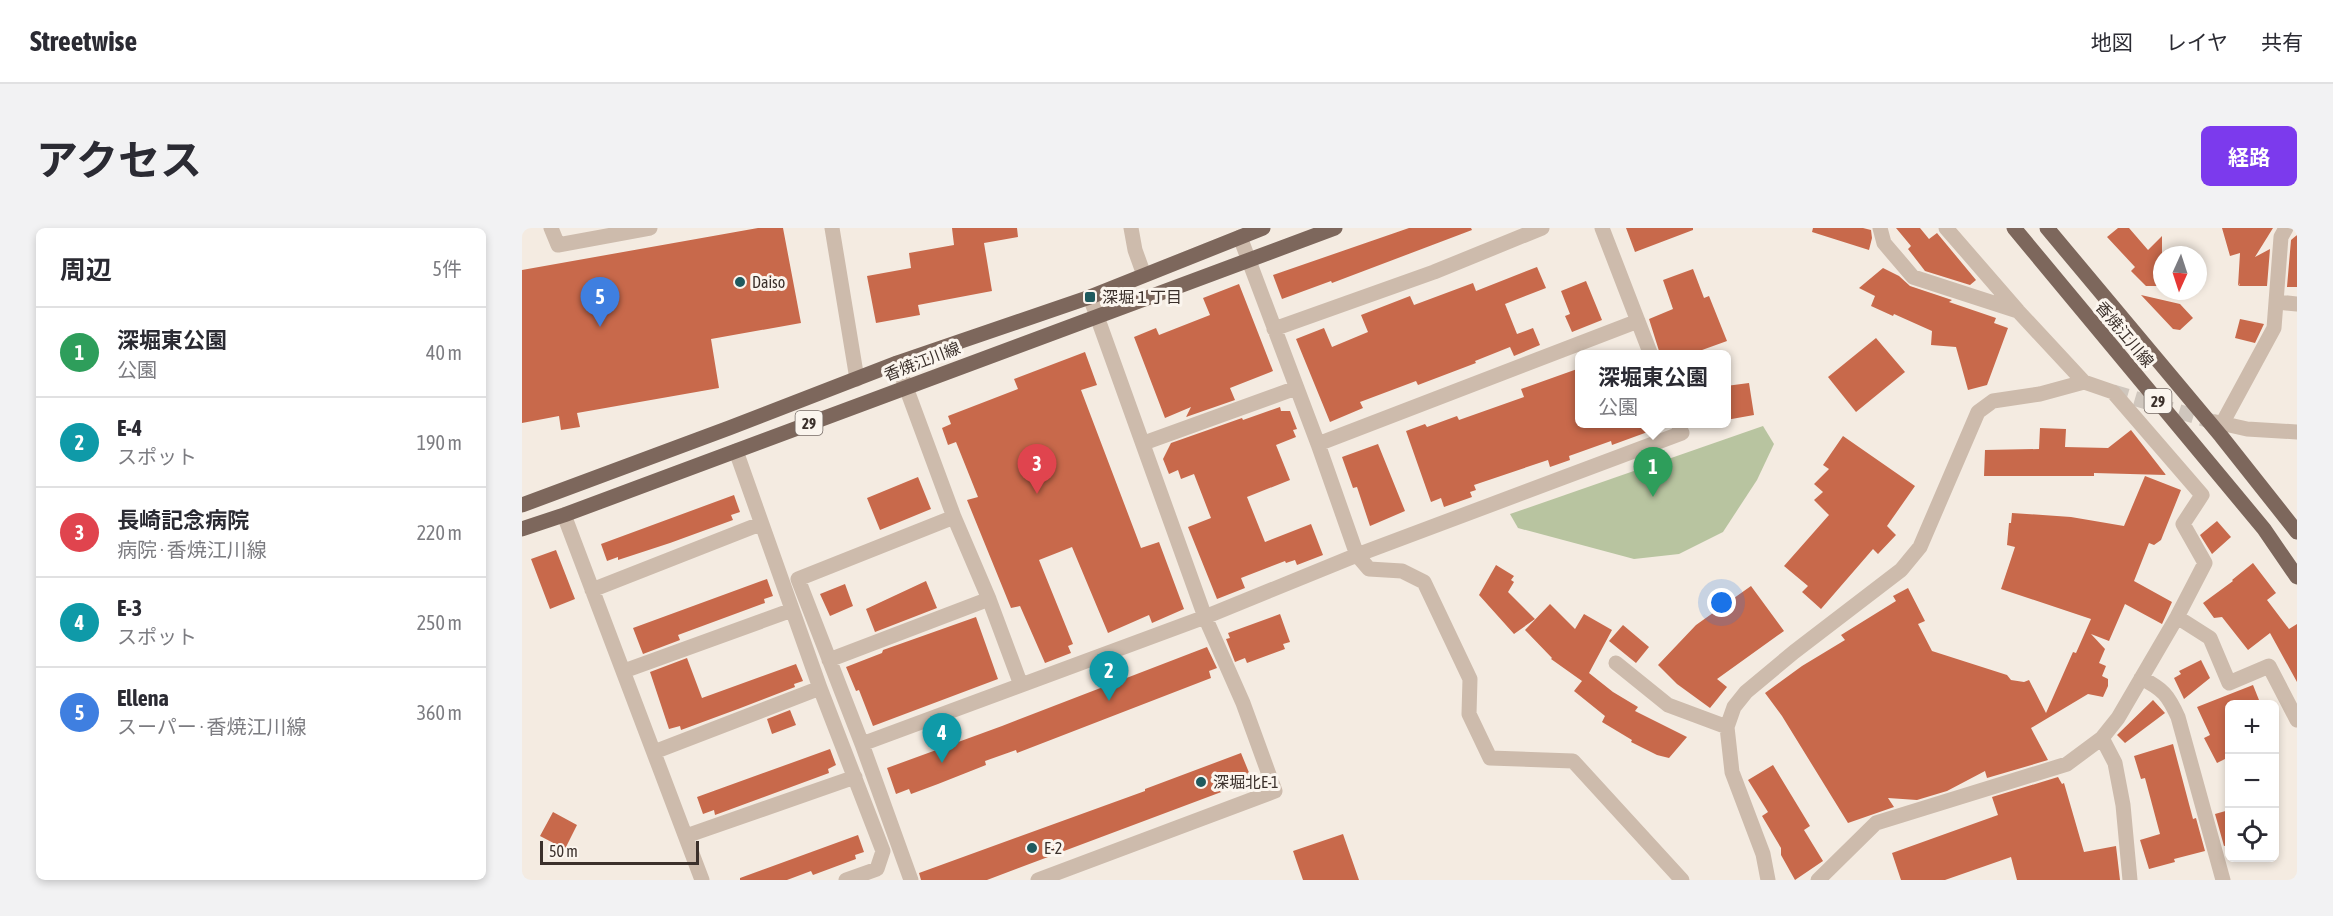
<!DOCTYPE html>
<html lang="ja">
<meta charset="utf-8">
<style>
body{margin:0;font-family:"Asap Condensed","Noto Sans JP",sans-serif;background:#f2f2f3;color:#2b2b33}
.controls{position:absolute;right:18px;bottom:18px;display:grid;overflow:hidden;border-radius:9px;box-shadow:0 3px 9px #0003}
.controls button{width:54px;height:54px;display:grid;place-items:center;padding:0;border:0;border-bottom:2px solid #e1e1e2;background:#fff;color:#2b2b33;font:30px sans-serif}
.compass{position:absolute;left:1631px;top:18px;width:54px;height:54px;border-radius:50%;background:#fff;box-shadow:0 3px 9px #0003;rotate:183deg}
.scale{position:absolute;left:18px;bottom:15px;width:159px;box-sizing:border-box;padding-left:6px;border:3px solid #3b302b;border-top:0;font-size:16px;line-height:21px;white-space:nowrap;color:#3b302b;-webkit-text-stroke:4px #fbf5ee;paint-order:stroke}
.you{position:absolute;left:1200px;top:375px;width:21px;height:21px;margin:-15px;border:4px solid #fff;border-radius:50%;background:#1a73e8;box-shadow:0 0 0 9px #1a73e833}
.badge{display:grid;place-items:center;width:39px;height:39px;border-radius:50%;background:#7c3aed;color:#fff;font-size:20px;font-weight:700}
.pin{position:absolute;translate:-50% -50px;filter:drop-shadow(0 2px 3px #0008)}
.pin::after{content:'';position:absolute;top:32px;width:21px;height:18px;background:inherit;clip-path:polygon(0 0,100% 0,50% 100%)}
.popup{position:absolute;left:1053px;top:122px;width:156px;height:78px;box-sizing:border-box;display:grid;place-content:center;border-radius:9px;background:#fff;filter:drop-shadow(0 2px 4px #0005);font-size:20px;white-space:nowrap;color:#7c7c81}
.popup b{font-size:22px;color:#2b2b33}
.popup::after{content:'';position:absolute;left:50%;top:100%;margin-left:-12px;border:12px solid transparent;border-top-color:#fff}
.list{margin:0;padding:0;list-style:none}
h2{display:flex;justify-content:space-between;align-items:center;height:78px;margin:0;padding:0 24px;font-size:26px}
h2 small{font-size:20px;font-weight:400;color:#7c7c81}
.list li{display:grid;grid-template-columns:39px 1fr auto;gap:18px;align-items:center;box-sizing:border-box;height:90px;padding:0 24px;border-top:2px solid #e1e1e2}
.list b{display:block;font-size:22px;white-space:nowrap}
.list p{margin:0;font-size:20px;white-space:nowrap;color:#7c7c81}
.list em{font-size:20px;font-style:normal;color:#7c7c81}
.icon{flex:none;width:33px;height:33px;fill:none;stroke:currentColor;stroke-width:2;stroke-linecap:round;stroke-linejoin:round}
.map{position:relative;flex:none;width:1775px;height:652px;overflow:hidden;border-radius:9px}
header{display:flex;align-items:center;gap:36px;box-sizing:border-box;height:84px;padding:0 30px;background:#fff;border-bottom:2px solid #e1e1e2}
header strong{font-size:28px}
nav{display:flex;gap:33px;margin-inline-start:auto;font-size:21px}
.intro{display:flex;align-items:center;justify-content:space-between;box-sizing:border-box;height:144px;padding:0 36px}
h1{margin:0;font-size:42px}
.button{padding:15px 27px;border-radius:9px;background:#7c3aed;color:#fff;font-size:21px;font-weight:700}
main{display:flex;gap:36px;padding:0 36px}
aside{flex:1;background:#fff;border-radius:9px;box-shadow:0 3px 9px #0003}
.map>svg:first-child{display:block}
.green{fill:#b8c4a0}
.building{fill:#c8694b}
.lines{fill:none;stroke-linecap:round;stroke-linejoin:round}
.minor-tunnel{stroke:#cfc6bd;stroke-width:15;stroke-dasharray:15 8;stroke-linecap:butt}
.minor{stroke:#cdbbac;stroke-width:15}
.primary{stroke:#7d675c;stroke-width:15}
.poi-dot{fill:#1f5a5e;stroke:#fbf5ee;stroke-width:2}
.labels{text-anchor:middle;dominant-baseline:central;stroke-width:6;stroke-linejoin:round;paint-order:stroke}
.shield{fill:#fbf5ee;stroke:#756b66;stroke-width:1.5}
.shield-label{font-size:15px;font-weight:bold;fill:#3b302b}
.poi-label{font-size:16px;fill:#3b302b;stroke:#fbf5ee;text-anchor:start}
.street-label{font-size:16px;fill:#3b302b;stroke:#fbf5ee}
</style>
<header>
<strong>Streetwise</strong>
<nav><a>地図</a><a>レイヤ</a><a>共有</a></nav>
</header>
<div class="intro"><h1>アクセス</h1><a class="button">経路</a></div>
<main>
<aside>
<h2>周辺<small>5件</small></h2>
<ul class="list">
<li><span class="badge" style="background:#2e9e5b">1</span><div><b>深堀東公園</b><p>公園</p></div><em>40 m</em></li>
<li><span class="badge" style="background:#0f9aa8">2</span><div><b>E-4</b><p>スポット</p></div><em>190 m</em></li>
<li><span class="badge" style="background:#e0444e">3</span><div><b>長崎記念病院</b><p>病院 · 香焼江川線</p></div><em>220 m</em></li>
<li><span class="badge" style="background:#0f9aa8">4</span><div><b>E-3</b><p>スポット</p></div><em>250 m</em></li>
<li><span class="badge" style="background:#3f7fe0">5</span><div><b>Ellena</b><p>スーパー · 香焼江川線</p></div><em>360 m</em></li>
</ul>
</aside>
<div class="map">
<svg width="1775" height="652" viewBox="0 0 1775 652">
<rect width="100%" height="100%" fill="#f4ebe1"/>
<path class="green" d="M 1241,198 L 1252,216 L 1235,252 L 1201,304 L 1157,326 L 1112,331 L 996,300 L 988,286 Z"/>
<path class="building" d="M 236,0 L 261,0 L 279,95 L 189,111 L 197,160 L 55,185 L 58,199 L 39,202 L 37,188 L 0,195 L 0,42 Z
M 430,0 L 495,0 L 496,9 L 462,15 L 470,63 L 396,77 L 398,87 L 354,95 L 345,48 L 389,40 L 387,25 L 432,17 Z
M 887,0 L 949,0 L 950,2 L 810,55 L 809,53 L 760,71 L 751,47 Z
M 1104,0 L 1171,0 L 1171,2 L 1113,24 Z
M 1291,0 L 1341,0 L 1349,2 L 1350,10 L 1347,22 L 1290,4 Z
M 1374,0 L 1398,0 L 1407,11 L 1415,5 L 1454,52 L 1448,57 L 1403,43 L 1386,21 L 1389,18 Z
M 1596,0 L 1607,0 L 1626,22 L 1640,8 L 1640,58 L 1624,58 L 1609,43 L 1613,39 L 1585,9 Z
M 1700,0 L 1751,0 L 1733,29 L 1748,21 L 1745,58 L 1717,58 L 1718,55 L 1716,58 L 1718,25 L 1708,28 Z
M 1775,7 L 1775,59 L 1765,59 L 1769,12 Z
M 1015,39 L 1024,60 L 983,76 L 995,106 L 1011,100 L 1018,117 L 992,128 L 988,119 L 953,133 L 954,135 L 896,157 L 894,153 L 838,174 L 841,180 L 808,194 L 774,111 L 802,100 L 810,119 L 846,104 L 839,87 L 888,68 L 892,77 L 951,55 L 954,63 Z
M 1361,40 L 1377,48 L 1388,58 L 1430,72 L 1427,74 L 1474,90 L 1472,95 L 1486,100 L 1465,157 L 1446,162 L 1434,119 L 1409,117 L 1410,103 L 1372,86 L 1371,88 L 1349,78 L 1353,68 L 1337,60 Z
M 1171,41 L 1182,70 L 1187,68 L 1205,113 L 1169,126 L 1138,126 L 1127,91 L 1151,81 L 1141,52 Z
M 1064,53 L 1080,92 L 1050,104 L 1043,88 L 1048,86 L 1039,63 Z
M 717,56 L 751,143 L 708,160 L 713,172 L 664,189 L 669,179 L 643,190 L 612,109 L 634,100 L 637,107 L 688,87 L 681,70 Z
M 1619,67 L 1658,76 L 1671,90 L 1658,102 L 1651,101 Z
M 1718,91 L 1742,96 L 1733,115 L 1713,110 Z
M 1354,110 L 1383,144 L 1334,184 L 1306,149 Z
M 563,124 L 575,157 L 559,162 L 619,320 L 637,314 L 662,381 L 630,395 L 627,387 L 586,405 L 550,319 L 517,332 L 551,416 L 546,418 L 549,425 L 523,435 L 498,378 L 489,380 L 445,272 L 456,269 L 434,214 L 426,217 L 420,200 L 429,196 L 426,188 L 496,161 L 492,151 Z
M 1058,140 L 1058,195 L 1142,195 L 1142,198 L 1090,217 L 1089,213 L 1047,228 L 1048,232 L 1028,239 L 1026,232 L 952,257 L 954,262 L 948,264 L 950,269 L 922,279 L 919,270 L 909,274 L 884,203 L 903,196 L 905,199 L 935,188 L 937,192 L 1002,169 L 999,161 Z
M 1227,155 L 1232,187 L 1204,192 L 1204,158 Z
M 758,179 L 759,183 L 768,183 L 775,201 L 771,202 L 774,209 L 754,217 L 768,252 L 725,269 L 743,314 L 789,296 L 801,327 L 775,337 L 773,332 L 764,335 L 763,333 L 719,350 L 723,360 L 695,371 L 666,299 L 689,290 L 672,246 L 659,251 L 656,242 L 647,246 L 641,231 L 649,215 L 720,190 L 721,192 Z
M 1518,200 L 1544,201 L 1543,219 L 1586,220 L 1609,202 L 1644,247 L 1572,245 L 1572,248 L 1462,248 L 1463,222 L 1517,221 Z
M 1321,208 L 1393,258 L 1365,298 L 1374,307 L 1356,326 L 1351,321 L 1299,381 L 1280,364 L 1286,358 L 1262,338 L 1307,287 L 1292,272 L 1301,264 L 1292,256 L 1307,241 L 1301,237 Z
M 856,216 L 883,283 L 848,298 L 835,259 L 831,260 L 820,229 Z
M 1623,248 L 1659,262 L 1639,312 L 1632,317 L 1627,315 L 1612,353 L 1650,374 L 1640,396 L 1603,376 L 1587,413 L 1569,406 L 1583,421 L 1577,435 L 1584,438 L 1580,448 L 1586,451 L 1586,458 L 1581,469 L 1566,466 L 1509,500 L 1526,532 L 1465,550 L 1463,543 L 1425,563 L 1395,572 L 1366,570 L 1372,579 L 1326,595 L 1260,488 L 1243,465 L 1280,438 L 1323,412 L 1319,407 L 1374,373 L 1371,368 L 1386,360 L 1403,393 L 1396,396 L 1410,423 L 1485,447 L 1489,452 L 1502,454 L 1507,452 L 1524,485 L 1551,424 L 1554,425 L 1569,391 L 1479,361 L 1493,319 L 1485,317 L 1487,295 L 1489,295 L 1490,285 L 1549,289 L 1602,298 Z
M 396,249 L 409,281 L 358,302 L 345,270 Z
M 212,267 L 218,284 L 209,287 L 211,292 L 148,315 L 96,332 L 96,329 L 85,333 L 79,316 Z
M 1695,293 L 1709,309 L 1690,326 L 1678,307 Z
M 34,322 L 53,371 L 28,381 L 9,331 Z
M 1731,335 L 1754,365 L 1745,372 L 1767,401 L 1775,396 L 1775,454 L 1748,405 L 1726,422 L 1700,389 L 1692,390 L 1681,375 L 1711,353 L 1710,352 Z
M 974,337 L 992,348 L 989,352 L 992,354 L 986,364 L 1013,391 L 992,406 L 957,367 Z
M 245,351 L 251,368 L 242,371 L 243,375 L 156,407 L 158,412 L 121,426 L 111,400 Z
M 404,353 L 415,380 L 353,404 L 344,381 Z
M 323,356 L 331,378 L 308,388 L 298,366 Z
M 1229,358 L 1262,403 L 1195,451 L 1205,459 L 1188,480 L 1155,456 L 1136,437 L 1174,397 Z
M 1028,376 L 1053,401 L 1062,386 L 1090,402 L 1067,445 L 1091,464 L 1116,479 L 1113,483 L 1165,509 L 1147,530 L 1135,527 L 1109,514 L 1110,512 L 1080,494 L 1083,488 L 1052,463 L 1060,453 L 1029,431 L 1030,430 L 1003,402 Z
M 758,386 L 768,414 L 761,416 L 763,421 L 725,435 L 723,430 L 713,434 L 704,411 L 708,410 L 706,405 Z
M 454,389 L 476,451 L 351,498 L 337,462 L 334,463 L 324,439 L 360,425 L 361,422 Z
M 1101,397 L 1127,419 L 1114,435 L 1087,413 Z
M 685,419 L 695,440 L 687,443 L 689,450 L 495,525 L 494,522 L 463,533 L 464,537 L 416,556 L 389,566 L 387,561 L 374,566 L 365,540 L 480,498 Z
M 165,430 L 180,470 L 274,436 L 281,453 L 272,456 L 273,459 L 216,481 L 159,502 L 158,498 L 147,501 L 128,444 Z
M 1679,432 L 1688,450 L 1662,471 L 1652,450 L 1659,446 L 1657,443 Z
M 1731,457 L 1739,477 L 1707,477 L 1707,529 L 1695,535 L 1682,510 L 1688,507 L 1675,479 Z
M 1631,472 L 1643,485 L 1603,515 L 1595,507 Z
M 268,482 L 274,497 L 250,506 L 245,491 Z
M 1651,516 L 1671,591 L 1674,590 L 1683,623 L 1652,631 L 1653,634 L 1627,641 L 1618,612 L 1638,606 L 1623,550 L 1619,551 L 1612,528 Z
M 308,521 L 314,537 L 306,541 L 307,545 L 193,587 L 192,582 L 181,586 L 175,569 Z
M 719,525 L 728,547 L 716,551 L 718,557 L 465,652 L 399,652 L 397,645 L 623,563 L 623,561 Z
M 1251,537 L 1288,598 L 1282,602 L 1301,633 L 1273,652 L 1259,627 L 1259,620 L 1240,588 L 1246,584 L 1226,552 Z
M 1536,549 L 1540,556 L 1542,555 L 1562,624 L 1594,618 L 1598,652 L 1495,652 L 1489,629 L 1423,652 L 1379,652 L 1370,625 L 1476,587 L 1470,569 Z
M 1707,582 L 1707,617 L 1702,618 L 1693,586 Z
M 31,584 L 55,597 L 43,621 L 18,608 Z
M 821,606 L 837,652 L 781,652 L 771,623 Z
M 336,607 L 342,624 L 333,627 L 334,631 L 291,647 L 289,643 L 265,652 L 218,652 L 218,650 Z"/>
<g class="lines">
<path class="minor-tunnel" d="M 1591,164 L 1692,194"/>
<path class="minor" d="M 29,0 L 36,17 L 128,0
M 310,0 L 335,151
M 609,0 L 613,22 L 622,47
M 1080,0 L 1129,127
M 1358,0 L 1362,15 L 1391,49 L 1496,83
M 718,9 L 796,216 L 835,327 L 847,341 L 880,343 L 902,354 L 948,451 L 947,486 L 968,530 L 1051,533 L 1160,652
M 1755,74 L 1775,76
M 752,101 L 912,44 L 1020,0
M 375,135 L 432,289 L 467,371 L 499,457
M 1694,194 L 1725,201 L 1775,204
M 1701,194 L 1752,100 L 1759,9 L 1764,0
M 622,215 L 774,160
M 796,216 L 1116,93
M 214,223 L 298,460 L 361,623 L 355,641 L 324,652
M 42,287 L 180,652
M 432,289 L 276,351 L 340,516 L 683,389 L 835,327 L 1160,205 L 1156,196
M 70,362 L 238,296
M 1655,389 L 1688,410 L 1707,455 L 1747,438 L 1775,492
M 307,432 L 467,371
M 1094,435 L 1146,477 L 1205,499
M 102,443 L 270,382
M 1619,450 C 1641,461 1646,467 1656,489 L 1701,652
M 1580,510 L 1593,535 L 1601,577 L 1608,652
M 340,516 L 389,652
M 132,524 L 298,460
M 164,608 L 333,549
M 516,652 L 753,563 L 721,475 L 683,389 L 568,69
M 1246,652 L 1241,626 L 1210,544 L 1205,499 L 1212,479 L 1224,464 L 1272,424 L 1379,342 L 1398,319 L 1456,184 L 1471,173 L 1518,166 L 1562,154
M 1296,652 L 1354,595 L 1545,536 L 1580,510 L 1596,490 L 1655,389 L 1683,335 L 1661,296 L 1680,267 L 1591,164 L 1562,154 L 1496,83 L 1424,0"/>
<path class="primary" d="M 1492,0 L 1742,301 L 1775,349
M 1525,0 L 1699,208 L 1775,304
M 0,277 L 207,200 L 375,135 L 568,69 L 741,0
M 0,301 L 42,287 L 813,0"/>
</g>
<g class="poi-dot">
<circle cx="218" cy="54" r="6"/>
<rect x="562" y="63" width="12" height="12" rx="3"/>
<circle cx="679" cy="554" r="6"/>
<circle cx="510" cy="620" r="6"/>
</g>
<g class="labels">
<g class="shield">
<rect x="1622.5" y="161" width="27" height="24" rx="4.5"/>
<rect x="273.5" y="183" width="27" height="24" rx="4.5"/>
</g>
<g class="shield-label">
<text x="1636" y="173">29</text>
<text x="287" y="195">29</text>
</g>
<g class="poi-label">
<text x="230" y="54">Daiso</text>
<text x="580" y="69">深堀１丁目</text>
<text x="691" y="554">深堀北E-1</text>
<text x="522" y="620">E-2</text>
</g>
<g class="street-label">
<text transform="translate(1603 106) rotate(50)">香焼江川線</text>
<text transform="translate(400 133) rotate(-21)">香焼江川線</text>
</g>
</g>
</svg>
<div class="controls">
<button>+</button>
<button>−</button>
<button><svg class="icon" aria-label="locate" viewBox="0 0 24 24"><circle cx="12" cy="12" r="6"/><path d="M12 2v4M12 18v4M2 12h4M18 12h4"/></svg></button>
</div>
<svg class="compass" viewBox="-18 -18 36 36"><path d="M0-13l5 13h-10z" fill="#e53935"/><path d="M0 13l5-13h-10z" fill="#7c7c81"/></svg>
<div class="scale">50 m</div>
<div class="you"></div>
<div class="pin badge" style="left:1131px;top:269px;background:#2e9e5b">1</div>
<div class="popup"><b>深堀東公園</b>公園</div>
<div class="pin badge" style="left:587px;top:473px;background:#0f9aa8">2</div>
<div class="pin badge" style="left:515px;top:266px;background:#e0444e">3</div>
<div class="pin badge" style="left:420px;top:535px;background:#0f9aa8">4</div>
<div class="pin badge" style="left:78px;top:99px;background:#3f7fe0">5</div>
</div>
</main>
